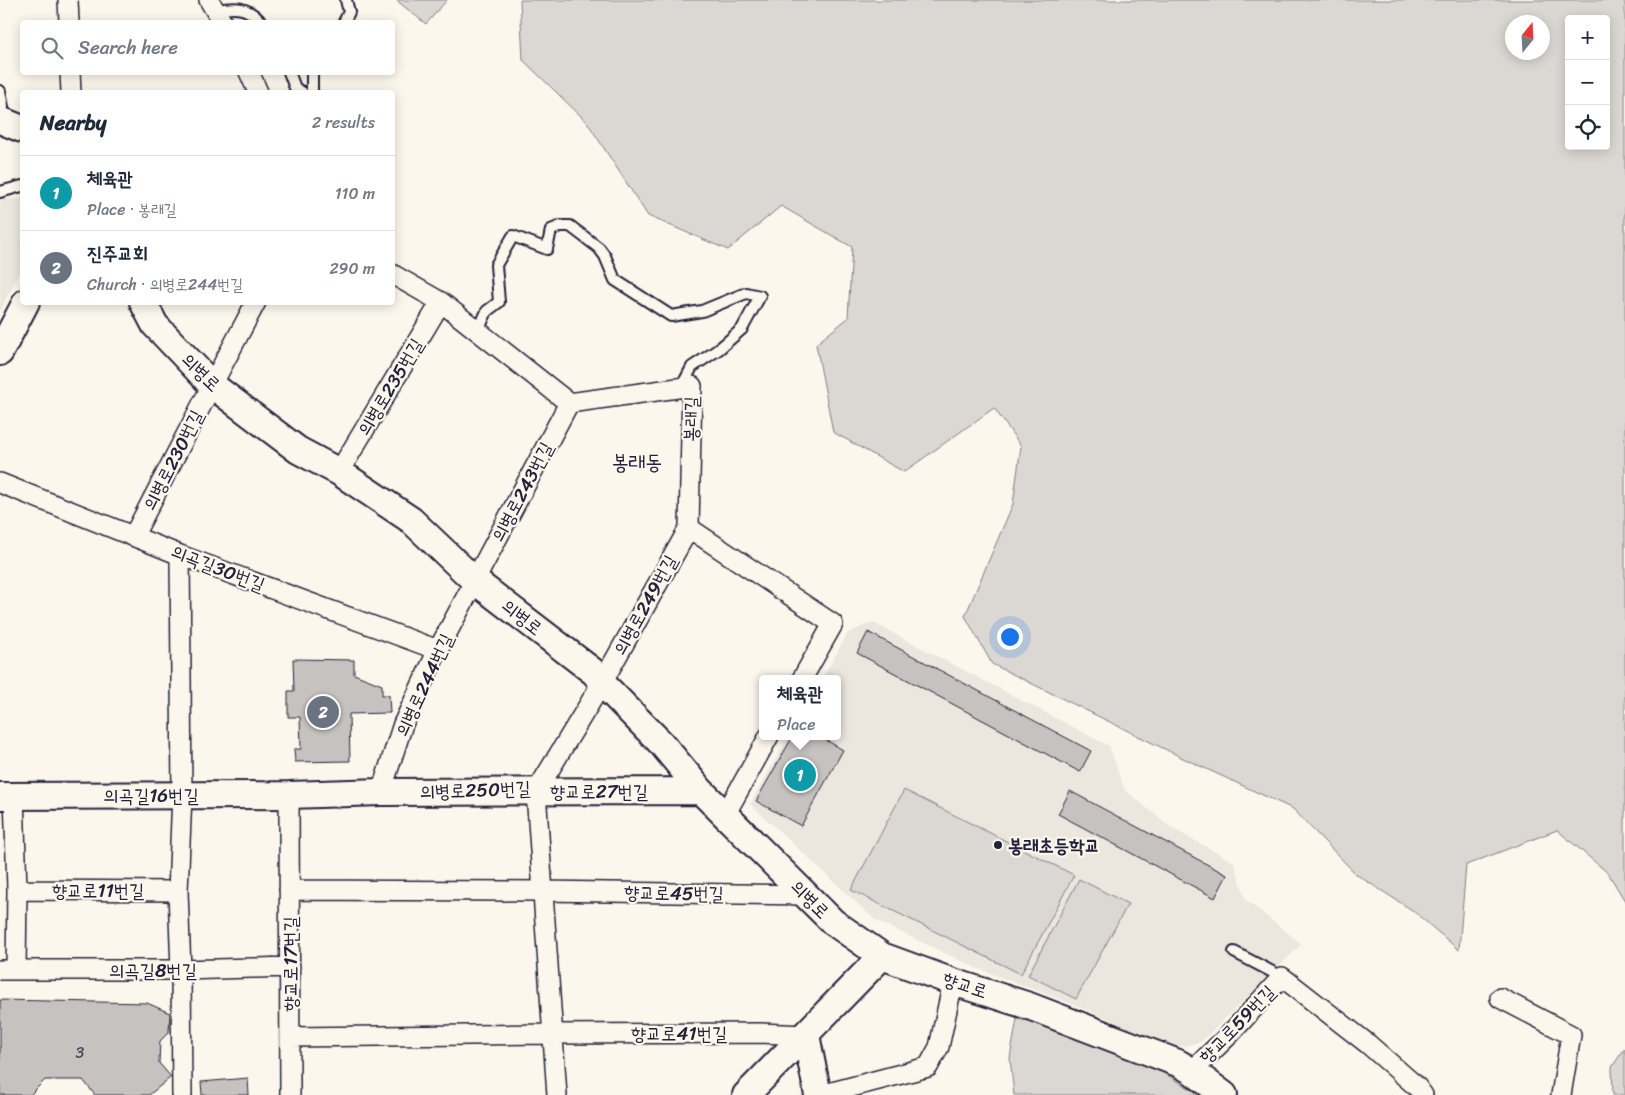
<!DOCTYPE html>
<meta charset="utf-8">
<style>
body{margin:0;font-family:Sriracha,"Poor Story",sans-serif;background:#f6f6f7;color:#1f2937}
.controls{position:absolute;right:15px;top:15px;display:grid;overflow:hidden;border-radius:5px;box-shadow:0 2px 12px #0003}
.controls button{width:45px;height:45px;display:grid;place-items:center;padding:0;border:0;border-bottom:1px solid #e0e1e3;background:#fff;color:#1f2937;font:25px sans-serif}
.compass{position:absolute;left:1505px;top:15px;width:45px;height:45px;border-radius:50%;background:#fff;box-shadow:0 2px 12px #0003;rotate:18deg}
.you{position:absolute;left:1009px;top:636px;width:18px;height:18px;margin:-12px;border:4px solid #fff;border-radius:50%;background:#1a73e8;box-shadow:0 0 0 8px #1a73e833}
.badge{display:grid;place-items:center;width:32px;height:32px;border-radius:50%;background:#0f766e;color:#fff;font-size:16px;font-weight:700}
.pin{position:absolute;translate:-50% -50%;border:2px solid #fff;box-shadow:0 1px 5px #0006}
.popup{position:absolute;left:759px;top:675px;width:82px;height:65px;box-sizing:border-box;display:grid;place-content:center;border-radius:5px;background:#fff;filter:drop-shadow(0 1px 4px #0005);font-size:16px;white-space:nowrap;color:#747a83}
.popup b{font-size:19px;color:#1f2937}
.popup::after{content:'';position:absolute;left:50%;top:100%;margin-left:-10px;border:10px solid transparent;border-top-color:#fff}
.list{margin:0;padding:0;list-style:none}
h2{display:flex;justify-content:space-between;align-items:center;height:65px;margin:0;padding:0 20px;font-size:21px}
h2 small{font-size:16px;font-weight:400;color:#747a83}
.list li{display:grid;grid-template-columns:32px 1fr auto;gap:15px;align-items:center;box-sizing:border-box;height:75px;padding:0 20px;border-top:1px solid #e0e1e3}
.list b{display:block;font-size:19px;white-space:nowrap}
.list p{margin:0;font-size:16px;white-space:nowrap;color:#747a83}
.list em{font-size:16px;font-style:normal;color:#747a83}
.icon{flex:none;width:28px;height:28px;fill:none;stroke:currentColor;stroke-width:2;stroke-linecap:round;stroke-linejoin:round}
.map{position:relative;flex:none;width:1625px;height:1095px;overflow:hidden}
.search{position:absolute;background:#fff;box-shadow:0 2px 12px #0003;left:20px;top:20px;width:375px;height:55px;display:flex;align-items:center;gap:12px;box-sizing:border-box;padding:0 18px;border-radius:5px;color:#747a83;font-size:19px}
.panel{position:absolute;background:#fff;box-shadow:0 2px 12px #0003;left:20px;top:90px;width:375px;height:215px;border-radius:5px}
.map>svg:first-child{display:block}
.built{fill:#ebe7df}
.green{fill:#dbd8d3;stroke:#7e7d87;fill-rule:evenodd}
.building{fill:#c6c2c0;stroke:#22223b}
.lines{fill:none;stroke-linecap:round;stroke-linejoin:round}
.lane-casing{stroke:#22223b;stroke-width:14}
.street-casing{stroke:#22223b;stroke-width:22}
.secondary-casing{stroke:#22223b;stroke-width:30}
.lane{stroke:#fbf7ec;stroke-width:10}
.street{stroke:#fbf7ec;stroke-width:19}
.secondary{stroke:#fbf7ec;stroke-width:26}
.poi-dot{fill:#22223b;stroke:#fbf7ec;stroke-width:2}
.labels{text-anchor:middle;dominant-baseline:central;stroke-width:4.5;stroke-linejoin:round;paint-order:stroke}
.number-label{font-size:16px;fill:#4b4a5c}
.street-label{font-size:19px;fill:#22223b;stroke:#fbf7ec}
.poi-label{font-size:19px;font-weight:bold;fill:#22223b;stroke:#fbf7ec;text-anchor:start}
.quarter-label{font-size:21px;fill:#22223b;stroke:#fbf7ec}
</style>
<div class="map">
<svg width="1625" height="1095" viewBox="0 0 1625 1095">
<rect width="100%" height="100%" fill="#fbf7ec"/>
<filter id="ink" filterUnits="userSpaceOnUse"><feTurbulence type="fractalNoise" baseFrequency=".02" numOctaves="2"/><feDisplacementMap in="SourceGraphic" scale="10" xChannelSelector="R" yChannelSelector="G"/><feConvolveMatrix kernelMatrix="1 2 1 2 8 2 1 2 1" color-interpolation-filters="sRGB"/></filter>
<g filter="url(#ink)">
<path class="built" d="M 0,198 L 22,199 L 22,266 L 0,312 Z
M 872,622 L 1109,746 L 1125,790 L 1170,827 L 1234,862 L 1246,900 L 1302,944 L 1201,1042 L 1174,1048 L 1080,1007 L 976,968 L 875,920 L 750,804 L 789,736 L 838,736 L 838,679 L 822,679 L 848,633 Z"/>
<path class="green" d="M 396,0 L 447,0 L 426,24 Z
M 520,0 L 1625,0 L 1625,901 L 1608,873 L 1557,830 L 1466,865 L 1459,950 L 1412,910 L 1357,875 L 1293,809 L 1185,759 L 992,664 L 965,616 L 1013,504 L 1021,446 L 994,408 L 904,472 L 833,432 L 816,344 L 848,318 L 852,247 L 781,206 L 728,250 L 648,216 L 587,122 L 523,60 ZM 1569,19 L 1606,19 L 1606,146 L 1569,146 ZM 1542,22 L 1542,52 L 1512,52 L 1512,22 Z
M 904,790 L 1074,875 L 1021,974 L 851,890 Z
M 1079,879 L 1128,904 L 1076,999 L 1028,975 Z
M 1017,1019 L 1058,1026 L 1105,1050 L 1160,1071 L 1201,1095 L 1014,1095 L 1010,1058 Z
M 1625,1048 L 1625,1095 L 1613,1095 L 1612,1067 Z"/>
<path class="building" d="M 868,632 L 1091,751 L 1080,772 L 857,653 Z
M 293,659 L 354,660 L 354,674 L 382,685 L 382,695 L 389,695 L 390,713 L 349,714 L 350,761 L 295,762 L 294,749 L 301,749 L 300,717 L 288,717 L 288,691 L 294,691 Z
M 793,736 L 819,736 L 843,750 L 801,826 L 756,801 Z
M 1070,791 L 1227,875 L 1215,898 L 1058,814 Z
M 0,1000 L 147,1003 L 170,1013 L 169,1032 L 160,1041 L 159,1063 L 171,1077 L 149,1095 L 95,1095 L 83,1080 L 45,1080 L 30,1095 L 0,1095 Z
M 248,1078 L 249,1095 L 202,1095 L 201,1082 Z"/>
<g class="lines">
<defs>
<path id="lane" d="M 215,10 C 235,7 246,5 261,22
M 344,22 L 349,12 L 346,0
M 289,72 L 295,88 L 302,92
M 0,91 L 3,107 L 0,112
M 312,92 L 312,72
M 0,192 L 22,186
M 478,331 L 487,311 L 499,302 L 496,265 L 513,236 L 547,249 L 551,230 L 561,226 L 570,226 L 599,248 L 605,256 L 615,280 L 671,316 L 702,311 L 746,293 L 760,296 L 742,329 L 719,349 L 692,367 L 681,388
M 1234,952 L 1282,977"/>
<path id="street" d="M 68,0 L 69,22
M 209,0 L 222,22
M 70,72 L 71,92
M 249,72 L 258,92
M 392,274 L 441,302 L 569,403 L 692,386 L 689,528 L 602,683 L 536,792 L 557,1095
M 339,472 L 441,302
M 0,483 L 180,555 L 438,650
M 689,528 L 833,624 L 802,679
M 134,535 L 212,385 L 256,302
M 180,555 L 182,795 L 178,891 L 181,970 L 182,1095
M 381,792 L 403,724 L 438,650 L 569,403
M 14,795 L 17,890 L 16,970
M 289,795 L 290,1095
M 725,815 L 769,736
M 17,890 L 178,891
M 289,890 L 543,891 L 805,895
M 0,970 L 181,970 L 290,967
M 1500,998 L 1571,1035 L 1561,1095
M 290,1037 L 552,1034 L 760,1033 L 806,1035
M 1192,1071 L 1231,1033 L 1282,977 L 1368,1044 L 1417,1087 L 1423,1095
M 821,1095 L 928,1067 L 939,1047 L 953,982"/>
<path id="secondary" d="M 0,120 L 22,129
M 143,302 L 155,325 L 212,385 L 298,450 L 339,472 L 411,520 L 475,581 L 595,673 L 602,683 L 662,744 L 701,791 L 833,922 L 882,956
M 0,352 L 26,302
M 0,796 L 289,795 L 381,792 L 701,791
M 806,1035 L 818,1095
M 746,1095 L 882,956 L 953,982 L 1029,1006 L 1178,1063 L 1192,1071 L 1224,1095"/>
</defs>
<use href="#lane" class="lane-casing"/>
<use href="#street" class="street-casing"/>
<use href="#secondary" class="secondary-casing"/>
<use href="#lane" class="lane"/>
<use href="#street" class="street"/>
<use href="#secondary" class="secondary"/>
</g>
</g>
<circle class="poi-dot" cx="998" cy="845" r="5"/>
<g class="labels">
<g class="number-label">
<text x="80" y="1052">3</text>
</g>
<g class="street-label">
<text transform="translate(201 372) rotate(44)">의병로</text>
<text transform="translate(390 387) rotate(-59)">의병로235번길</text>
<text transform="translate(691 419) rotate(-89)">봉래길</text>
<text transform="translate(173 460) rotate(-63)">의병로230번길</text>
<text transform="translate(522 492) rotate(-62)">의병로243번길</text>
<text transform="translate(218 568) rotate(21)">의곡길30번길</text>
<text transform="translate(645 605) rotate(-61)">의병로249번길</text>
<text transform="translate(522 617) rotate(38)">의병로</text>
<text transform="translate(424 685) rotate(-65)">의병로244번길</text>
<text transform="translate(475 790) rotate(-2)">의병로250번길</text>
<text x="599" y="791">향교로27번길</text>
<text x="151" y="795">의곡길16번길</text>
<text x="98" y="890">향교로11번길</text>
<text transform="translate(674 893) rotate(1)">향교로45번길</text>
<text transform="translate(810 899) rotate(45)">의병로</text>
<text transform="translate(290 964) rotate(-90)">향교로17번길</text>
<text x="153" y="970">의곡길8번길</text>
<text transform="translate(965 985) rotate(18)">향교로</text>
<text transform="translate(1237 1024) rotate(-46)">향교로59번길</text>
<text x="679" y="1033">향교로41번길</text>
</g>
<g class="poi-label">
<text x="1008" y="845">봉래초등학교</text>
</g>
<g class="quarter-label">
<text x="637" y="462">봉래동</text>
</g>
</g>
</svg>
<div class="controls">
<button>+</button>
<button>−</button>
<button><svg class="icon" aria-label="locate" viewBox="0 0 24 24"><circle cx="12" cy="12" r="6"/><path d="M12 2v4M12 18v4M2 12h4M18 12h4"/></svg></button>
</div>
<svg class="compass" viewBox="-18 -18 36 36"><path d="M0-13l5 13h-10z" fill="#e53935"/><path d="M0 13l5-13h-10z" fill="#747a83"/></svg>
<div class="you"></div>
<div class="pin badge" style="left:800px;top:775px;background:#0f9aa8">1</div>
<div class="popup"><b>체육관</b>Place</div>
<div class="pin badge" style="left:323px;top:712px;background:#6b7280">2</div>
<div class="search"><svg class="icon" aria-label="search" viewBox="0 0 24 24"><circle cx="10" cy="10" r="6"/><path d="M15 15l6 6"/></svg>Search here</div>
<section class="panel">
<h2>Nearby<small>2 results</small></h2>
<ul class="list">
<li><span class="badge" style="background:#0f9aa8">1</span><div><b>체육관</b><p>Place · 봉래길</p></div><em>110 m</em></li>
<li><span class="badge" style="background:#6b7280">2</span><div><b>진주교회</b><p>Church · 의병로244번길</p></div><em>290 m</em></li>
</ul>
</section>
</div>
